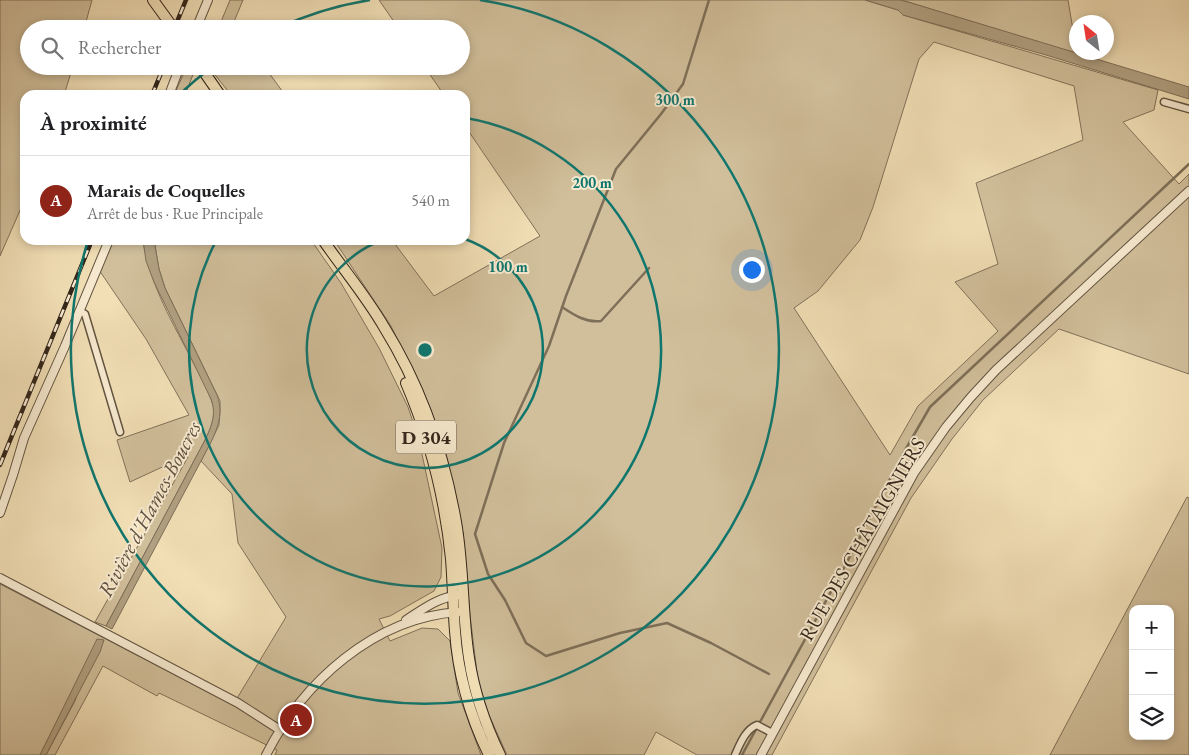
<!DOCTYPE html>
<html lang="fr">
<meta charset="utf-8">
<style>
body{margin:0;font-family:"EB Garamond",serif;background:#f2f2f2;color:#202124}
.controls{position:absolute;right:15px;bottom:15px;display:grid;overflow:hidden;border-radius:10px;box-shadow:0 2px 8px #0003}
.controls button{width:45px;height:45px;display:grid;place-items:center;padding:0;border:0;border-bottom:1px solid #e0e0e0;background:#fff;color:#202124;font:25px sans-serif}
.compass{position:absolute;left:1069px;top:15px;width:45px;height:45px;border-radius:50%;background:#fff;box-shadow:0 2px 8px #0003;rotate:330deg}
.you{position:absolute;left:751px;top:269px;width:18px;height:18px;margin:-12px;border:4px solid #fff;border-radius:50%;background:#1a73e8;box-shadow:0 0 0 8px #1a73e833}
.badge{display:grid;place-items:center;width:32px;height:32px;border-radius:50%;background:#8f2418;color:#fff;font-size:16px;font-weight:700}
.pin{position:absolute;translate:-50% -50%;border:2px solid #fff;box-shadow:0 1px 5px #0006}
.list{margin:0;padding:0;list-style:none}
h2{display:flex;justify-content:space-between;align-items:center;height:65px;margin:0;padding:0 20px;font-size:21px}
h2 small{font-size:16px;font-weight:400;color:#757577}
.list li{display:grid;grid-template-columns:32px 1fr auto;gap:15px;align-items:center;box-sizing:border-box;height:90px;padding:0 20px;border-top:1px solid #e0e0e0}
.list b{display:block;font-size:19px;white-space:nowrap}
.list p{margin:0;font-size:16px;white-space:nowrap;color:#757577}
.list em{font-size:16px;font-style:normal;color:#757577}
.icon{flex:none;width:28px;height:28px;fill:none;stroke:currentColor;stroke-width:2;stroke-linecap:round;stroke-linejoin:round}
.map{position:relative;flex:none;width:1189px;height:755px;overflow:hidden}
.search{position:absolute;background:#fff;box-shadow:0 2px 8px #0003;left:20px;top:20px;width:450px;height:55px;display:flex;align-items:center;gap:12px;box-sizing:border-box;padding:0 18px;border-radius:28px;color:#757577;font-size:19px}
.panel{position:absolute;background:#fff;box-shadow:0 2px 8px #0003;left:20px;top:90px;width:450px;height:155px;border-radius:15px}
.map>svg:first-child{display:block}
.green{fill:#d1bf9b;stroke:#82725a;fill-rule:evenodd}
.water{fill:#b1a081;stroke:#7e6f58}
.lines{fill:none;stroke-linecap:round;stroke-linejoin:round}
.stream{stroke:#7e6f58;stroke-width:2.5}
.minor-casing{stroke:#625441;stroke-width:9}
.tertiary-casing{stroke:#625441;stroke-width:10}
.primary-casing{stroke:#32251a;stroke-width:12}
.minor{stroke:#f7ead0;stroke-width:6}
.tertiary{stroke:#f7ead0;stroke-width:8}
.primary{stroke:#f2dfb6;stroke-width:10}
.rail-casing{stroke:#32251a;stroke-width:4.5}
.rail{stroke:#f7ead0;stroke-width:2.5;stroke-dasharray:8;stroke-linecap:butt}
.ring{fill:none;stroke:#0f766e;stroke-width:2.5}
.labels{text-anchor:middle;dominant-baseline:central;stroke-width:4;stroke-linejoin:round;paint-order:stroke}
.shield{fill:#f7ead0;stroke:#6d6051;stroke-width:1}
.shield-label{font-size:19px;font-weight:bold;fill:#32251a}
.street-label{font-size:20px;fill:#32251a;stroke:#f7ead0}
.water-label{font-size:21px;font-style:italic;fill:#5e503e;stroke:#f7ead0}
.centre{fill:#0f766e;stroke:#f7ead0;stroke-width:2.5}
.ring-label{font-size:15px;text-anchor:middle;font-weight:bold;fill:#0f766e;stroke:#f7ead0;stroke-width:4;stroke-linejoin:round;paint-order:stroke}
</style>
<div class="map">
<svg width="1189" height="755" viewBox="0 0 1189 755">
<rect width="100%" height="100%" fill="#f2dfb6"/>
<filter id="stains"><feTurbulence type="fractalNoise" baseFrequency=".004" numOctaves="4"/><feColorMatrix values="0 0 0 0 .2 0 0 0 0 .09 0 0 0 0 .02 0 0 0 .5 -.17"/></filter>
<radialGradient id="worn" r=".72"><stop offset=".6" stop-color="#630" stop-opacity="0"/><stop offset="1" stop-color="#630" stop-opacity=".3"/></radialGradient>
<path class="green" d="M 0,0 L 92,0 L 84,29 L 29,29 L 29,66 L 73,66 L 64,95 L 25,95 L 25,199 L 0,256 Z
M 230,0 L 243,0 L 233,24 L 236,29 L 218,29 Z
M 379,0 L 865,0 L 898,10 L 903,15 L 1158,90 L 1154,110 L 1123,122 L 1179,184 L 1189,174 L 1189,374 L 1059,329 L 983,400 L 952,439 L 911,498 L 772,755 L 697,755 L 656,732 L 644,755 L 507,755 L 488,713 L 478,681 L 470,615 L 463,533 L 446,454 L 430,408 L 391,326 L 334,240 L 392,240 L 434,296 L 540,236 L 465,126 L 465,95 L 444,95 L 424,66 L 461,66 L 461,29 L 399,29 ZM 934,42 L 1074,86 L 1083,140 L 976,183 L 998,264 L 955,282 L 998,331 L 918,406 L 890,455 L 794,308 L 818,291 L 860,240 L 873,207 L 919,59 Z
M 900,0 L 1068,0 L 1077,54 L 908,2 Z
M 187,66 L 194,72 L 185,95 L 174,95 Z
M 208,66 L 264,66 L 285,95 L 231,95 Z
M 112,240 L 143,240 C 149,284 174,325 194,364 C 199,373 213,400 214,410 C 214,421 209,432 204,442 L 106,626 L 95,622 L 188,457 L 186,456 L 130,482 L 117,440 L 189,415 L 146,339 L 99,270 Z
M 154,240 L 311,240 L 341,283 L 379,348 L 408,407 L 419,440 L 442,548 L 441,577 L 434,591 L 390,616 L 379,619 L 390,641 L 422,628 L 438,629 L 450,641 L 458,693 L 481,755 L 275,755 L 277,750 L 159,693 L 157,696 L 103,666 L 55,755 L 46,755 L 75,701 L 90,656 L 40,755 L 0,755 L 0,584 L 233,705 L 286,617 L 238,543 L 232,494 L 201,461 L 219,425 L 220,412 L 220,401 L 165,288 L 159,269 Z
M 1187,497 L 1189,498 L 1189,755 L 1050,755 ZM 1133,609 L 1170,609 L 1170,736 L 1133,736 Z"/>
<path class="water" d="M 865,0 L 900,0 L 908,2 L 1189,87 L 1189,99 L 1046,55 L 903,15 L 898,10 Z
M 143,240 L 154,240 L 159,269 L 165,288 L 217,395 C 226,419 212,440 201,461 L 112,629 L 106,626 L 204,442 C 211,428 217,415 211,399 L 154,282 L 146,261 Z
M 97,639 L 104,640 L 100,652 L 46,755 L 40,755 Z"/>
<g class="lines">
<path class="stream" d="M 709,0 L 683,84 L 661,114 L 616,169 L 566,296 L 549,346 L 504,443 L 475,534 L 488,574 L 505,600 L 526,643 L 546,656 L 620,633 L 667,623 L 711,643 L 769,674
M 562,307 C 574,315 586,323 601,321 L 649,268
M 742,755 L 846,564 L 904,452 L 930,407 L 1189,164"/>
<defs>
<path id="minor" d="M 1164,102 L 1189,109
M 80,311 L 85,314 L 120,432
M 735,755 C 740,744 745,730 757,725 L 772,733"/>
<path id="tertiary" d="M 196,29 L 208,0
M 169,95 L 180,66
M 0,513 L 13,475 L 24,438 L 65,346 L 109,240
M 0,578 L 238,703 L 280,730
M 406,620 C 423,609 437,598 458,595
M 266,755 C 303,682 374,618 458,612
M 761,755 L 914,473 L 946,427 L 971,397 L 996,370 L 1189,191"/>
<path id="primary" d="M 153,0 L 174,29
M 200,66 L 220,95
M 323,240 C 343,269 366,296 384,327 C 420,385 444,454 456,522 C 464,567 462,613 469,658 C 474,692 485,724 500,755
M 406,383 C 430,439 445,499 451,559 C 453,583 453,607 455,631 C 458,675 470,716 489,755"/>
</defs>
<use href="#minor" class="minor-casing"/>
<use href="#tertiary" class="tertiary-casing"/>
<use href="#primary" class="primary-casing"/>
<use href="#minor" class="minor"/>
<use href="#tertiary" class="tertiary"/>
<use href="#primary" class="primary"/>
<defs>
<path id="rail" d="M 174,29 L 186,0
M 152,95 L 164,66
M 0,465 L 92,240"/>
</defs>
<use href="#rail" class="rail-casing"/>
<use href="#rail" class="rail"/>
</g>
<g class="ring">
<path d="M465 239A118 118 0 1 1 382 240"/>
<path d="M466 118A236 236 0 1 1 216 241"/>
<path d="M181 93A354 354 0 0 1 212 67M278 28A354 354 0 0 1 370 0M480 0A354 354 0 1 1 88 241"/>
</g>
<g class="labels">
<rect class="shield" x="396" y="420.5" width="60" height="33" rx="4"/>
<g class="shield-label">
<text x="426" y="437">D 304</text>
</g>
<g class="street-label">
<text transform="translate(862 539) rotate(-60)">RUE DES CHÂTAIGNIERS</text>
</g>
<g class="water-label">
<text transform="translate(149 509) rotate(-62)">Rivière d'Hames-Boucres</text>
</g>
</g>
<circle cx="425" cy="350" r="8" class="centre"/>
<g class="ring-label">
<text x="675" y="105">300 m</text>
<text x="592" y="188">200 m</text>
<text x="508" y="272">100 m</text>
</g>
<rect width="100%" height="100%" filter="url(#stains)"/>
<rect width="100%" height="100%" fill="url(#worn)"/>
</svg>
<div class="controls">
<button>+</button>
<button>−</button>
<button><svg class="icon" aria-label="layers" viewBox="0 0 24 24"><path d="M12 4l9 5-9 5-9-5zM3 14l9 5 9-5"/></svg></button>
</div>
<svg class="compass" viewBox="-18 -18 36 36"><path d="M0-13l5 13h-10z" fill="#e53935"/><path d="M0 13l5-13h-10z" fill="#757577"/></svg>
<div class="you"></div>
<div class="pin badge" style="left:296px;top:720px">A</div>
<div class="search"><svg class="icon" aria-label="search" viewBox="0 0 24 24"><circle cx="10" cy="10" r="6"/><path d="M15 15l6 6"/></svg>Rechercher</div>
<section class="panel">
<h2>À proximité<small></small></h2>
<ul class="list">
<li><span class="badge">A</span><div><b>Marais de Coquelles</b><p>Arrêt de bus · Rue Principale</p></div><em>540 m</em></li>
</ul>
</section>
</div>
